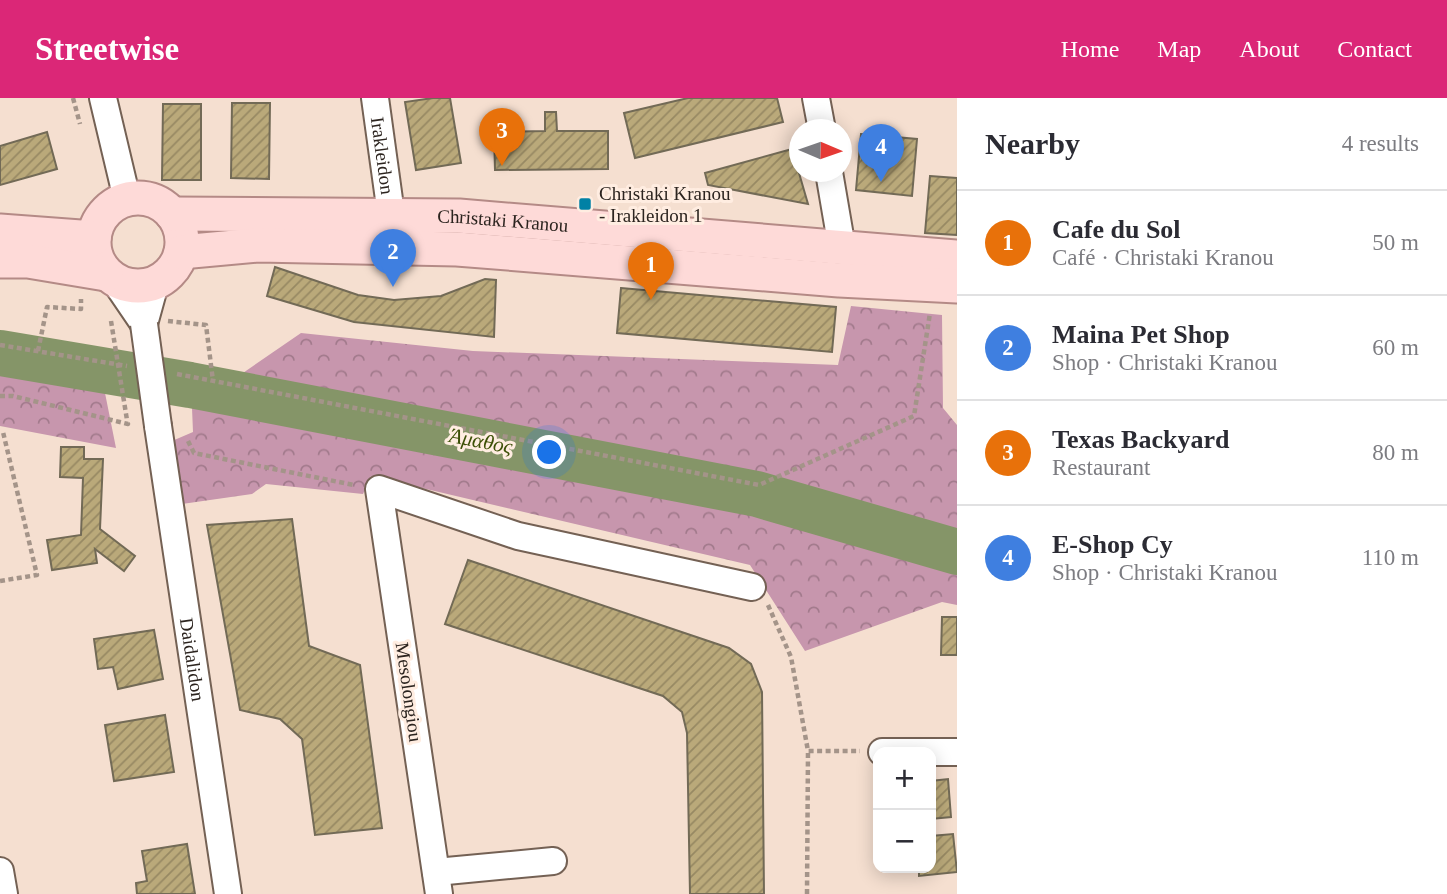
<!DOCTYPE html>
<meta charset="utf-8">
<style>
body{margin:0;font-family:"Times New Roman",serif;background:#f7f7f7;color:#2b2b33}
.controls{position:absolute;right:21px;bottom:21px;display:grid;overflow:hidden;border-radius:14px;box-shadow:0 4px 18px #0003}
.controls button{width:63px;height:63px;display:grid;place-items:center;padding:0;border:0;border-bottom:2px solid #e1e1e2;background:#fff;color:#2b2b33;font:35px sans-serif}
.compass{position:absolute;left:789px;top:21px;width:63px;height:63px;border-radius:50%;background:#fff;box-shadow:0 4px 18px #0003;rotate:92deg}
.you{position:absolute;left:550px;top:355px;width:24px;height:24px;margin:-18px;border:5px solid #fff;border-radius:50%;background:#1a73e8;box-shadow:0 0 0 10px #1a73e833}
.badge{display:grid;place-items:center;width:46px;height:46px;border-radius:50%;background:#db2777;color:#fff;font-size:23px;font-weight:700}
.pin{position:absolute;translate:-50% -58px;filter:drop-shadow(0 2px 4px #0008)}
.pin::after{content:'';position:absolute;top:37px;width:24px;height:21px;background:inherit;clip-path:polygon(0 0,100% 0,50% 100%)}
.list{margin:0;padding:0;list-style:none}
h2{display:flex;justify-content:space-between;align-items:center;height:91px;margin:0;padding:0 28px;font-size:30px}
h2 small{font-size:23px;font-weight:400;color:#7c7c81}
.list li{display:grid;grid-template-columns:46px 1fr auto;gap:21px;align-items:center;box-sizing:border-box;height:105px;padding:0 28px;border-top:2px solid #e1e1e2}
.list b{display:block;font-size:26px;white-space:nowrap}
.list p{margin:0;font-size:23px;white-space:nowrap;color:#7c7c81}
.list em{font-size:23px;font-style:normal;color:#7c7c81}
.map{position:relative;flex:none;width:957px;height:796px;overflow:hidden}
header{display:flex;align-items:center;gap:42px;box-sizing:border-box;height:98px;padding:0 35px;background:#db2777;color:#fff}
header strong{font-size:33px}
nav{display:flex;gap:38px;margin-inline-start:auto;font-size:24px}
main{display:flex}
aside{flex:1;background:#fff}
.map>svg:first-child{display:block}
.forest{fill:url(#forest-crowns)}
.lines{fill:none;stroke-linecap:round;stroke-linejoin:round}
.river{stroke:#859568;stroke-width:46}
.building{fill:url(#building-hatch);stroke:#726a56;stroke-width:2}
.minor-casing{stroke:#746154;stroke-width:30}
.major-casing{stroke:#b48a86;stroke-width:37}
.path{stroke:#a49489;stroke-width:4.5;stroke-dasharray:5 3.5;stroke-linecap:butt}
.minor{stroke:#fff;stroke-width:26}
.major{stroke:#fedad8;stroke-width:33}
.minor-bridge-casing{stroke:#746154;stroke-width:30;stroke-linecap:butt}
.path-bridge{stroke:#a49489;stroke-width:4.5;stroke-dasharray:5 3.5;stroke-linecap:butt}
.minor-bridge{stroke:#fff;stroke-width:26}
.poi-dot{fill:#0081a5;stroke:#ffede1;stroke-width:2.5}
.labels{text-anchor:middle;dominant-baseline:central;stroke-width:6;stroke-linejoin:round;paint-order:stroke}
.street-label{font-size:19px;fill:#2c241f;stroke:#ffede1}
.poi-label{font-size:19px;fill:#2c241f;stroke:#ffede1;text-anchor:start}
.water-label{font-size:21px;font-style:italic;fill:#3d5007;stroke:#ffede1}
</style>
<header>
<strong>Streetwise</strong>
<nav><a>Home</a><a>Map</a><a>About</a><a>Contact</a></nav>
</header>
<main>
<div class="map">
<svg width="957" height="796" viewBox="0 0 957 796">
<defs>
<pattern id="forest-crowns" width="20" height="18" patternUnits="userSpaceOnUse" patternTransform="scale(1.75)"><rect width="20" height="18" fill="#c796ad"/><path d="M2 6a3 3 0 1 1 6 0M12 15a3 3 0 1 1 6 0" fill="none" stroke="#a27a8c"/></pattern>
<pattern id="building-hatch" width="6" height="6" patternUnits="userSpaceOnUse" patternTransform="scale(1.75)"><rect width="6" height="6" fill="#baa97a"/><path d="M-1 1l2-2M0 6l6-6M5 7l2-2" fill="none" stroke="#978963"/></pattern>
</defs>
<rect width="100%" height="100%" fill="#f5dfd0"/>
<path class="forest" d="M 851,208 L 942,217 L 943,310 L 957,327 L 957,507 L 942,504 L 805,553 L 750,467 L 371,378 L 363,396 L 266,386 L 252,396 L 182,406 L 172,343 L 193,334 L 192,310 L 301,235 L 473,253 L 838,267 Z
M 0,273 L 105,295 L 116,350 L 0,328 Z"/>
<g class="lines">
<path class="river" d="M 0,255 L 190,287 L 757,396 L 957,454"/>
</g>
<path class="building" d="M 433,0 L 450,0 L 461,65 L 416,72 L 405,4 Z
M 688,0 L 777,0 L 783,24 L 635,60 L 624,15 Z
M 232,5 L 270,5 L 269,81 L 231,80 Z
M 163,6 L 201,6 L 201,82 L 162,82 Z
M 545,14 L 556,14 L 557,33 L 608,33 L 608,71 L 495,72 L 494,34 L 545,33 Z
M 47,34 L 57,71 L 0,87 L 0,48 Z
M 861,36 L 917,41 L 912,98 L 856,92 Z
M 792,51 L 808,106 L 708,87 L 705,75 Z
M 930,78 L 957,80 L 957,137 L 925,135 Z
M 275,169 L 358,197 L 394,202 L 441,198 L 485,181 L 496,182 L 494,239 L 354,224 L 267,198 Z
M 621,190 L 836,209 L 832,254 L 617,235 Z
M 61,349 L 84,349 L 84,361 L 103,361 L 100,431 L 135,458 L 124,473 L 95,451 L 97,465 L 52,472 L 47,442 L 81,437 L 83,380 L 60,379 Z
M 292,421 L 309,548 L 360,567 L 382,730 L 315,737 L 302,641 L 280,621 L 240,612 L 207,427 Z
M 468,462 L 729,550 L 751,566 L 762,594 L 764,796 L 690,796 L 687,635 L 682,614 L 663,598 L 445,526 Z
M 942,519 L 957,519 L 957,557 L 941,557 Z
M 154,532 L 163,581 L 118,591 L 113,569 L 98,571 L 94,541 Z
M 165,617 L 174,674 L 114,683 L 105,627 Z
M 948,681 L 951,719 L 931,721 L 931,683 Z
M 953,736 L 957,774 L 919,778 L 919,770 L 931,770 L 931,738 Z
M 187,746 L 195,796 L 137,796 L 136,785 L 147,783 L 142,753 Z"/>
<g class="lines">
<defs>
<g id="minor">
<path d="M 103,0 L 127,101"/>
<path id="s1" d="M 375,0 L 391,116"/>
<path d="M 816,0 L 822,32"/>
<path d="M 829,74 L 842,150"/>
<path d="M 114,182 L 144,226"/>
<path d="M 144,226 L 155,186"/>
<path id="s2" d="M 158,328 L 228,796"/>
<path d="M 882,654 L 957,654"/>
<path d="M 0,773 L 4,796"/>
<path d="M 436,774 L 553,763"/>
<path d="M 439,796 L 379,391 L 518,438 L 752,489"/>
</g>
<g id="major">
<circle cx="138" cy="144" r="44"/>
<path id="s3" d="M 172,116 L 459,118 L 957,159"/>
<path d="M 0,133 L 94,140"/>
<path d="M 181,154 L 258,147 L 457,151 L 839,182 L 957,188"/>
<path d="M 0,163 L 28,163 L 106,176"/>
</g>
</defs>
<use href="#minor" class="minor-casing"/>
<use href="#major" class="major-casing"/>
<path class="path" d="M 73,0 L 80,26
M 168,223 L 206,227 L 213,283
M 0,247 L 127,268
M 38,253 L 47,209 L 81,211 L 81,201
M 177,276 L 759,387 L 914,318 L 930,215
M 0,298 L 13,298 L 128,326 L 127,322
M 188,343 L 194,355 L 354,387
M 0,483 L 37,477 L 3,334
M 768,507 L 791,559 L 808,653 L 860,653
M 807,796 L 808,653"/>
<use href="#minor" class="minor"/>
<use href="#major" class="major"/>
<defs>
<path id="minor-bridge" d="M 144,226 L 158,328"/>
</defs>
<use href="#minor-bridge" class="minor-bridge-casing"/>
<path class="path-bridge" d="M 111,223 L 127,322"/>
<use href="#minor-bridge" class="minor-bridge"/>
</g>
<rect class="poi-dot" x="578" y="99" width="14" height="14" rx="3.5"/>
<g class="labels">
<g class="street-label">
<text stroke="none"><textPath href="#s1" startOffset="58">Irakleidon</textPath></text>
<text stroke="none"><textPath href="#s3" startOffset="331">Christaki Kranou</textPath></text>
<text stroke="none"><textPath href="#s2" startOffset="236">Daidalidon</textPath></text>
<text transform="translate(409 594) rotate(82)">Mesolongiou</text>
</g>
<g class="poi-label">
<text x="599" y="95">Christaki Kranou<tspan x="599" dy="22">- Irakleidon 1</tspan></text>
</g>
<g class="water-label">
<text transform="translate(481 343) rotate(11)">Άμαθος</text>
</g>
</g>
</svg>
<div class="controls">
<button>+</button>
<button>−</button>
</div>
<svg class="compass" viewBox="-18 -18 36 36"><path d="M0-13l5 13h-10z" fill="#e53935"/><path d="M0 13l5-13h-10z" fill="#7c7c81"/></svg>
<div class="you"></div>
<div class="pin badge" style="left:651px;top:202px;background:#e8710a">1</div>
<div class="pin badge" style="left:393px;top:189px;background:#3f7fe0">2</div>
<div class="pin badge" style="left:502px;top:68px;background:#e8710a">3</div>
<div class="pin badge" style="left:881px;top:84px;background:#3f7fe0">4</div>
</div>
<aside>
<h2>Nearby<small>4 results</small></h2>
<ul class="list">
<li><span class="badge" style="background:#e8710a">1</span><div><b>Cafe du Sol</b><p>Café · Christaki Kranou</p></div><em>50 m</em></li>
<li><span class="badge" style="background:#3f7fe0">2</span><div><b>Maina Pet Shop</b><p>Shop · Christaki Kranou</p></div><em>60 m</em></li>
<li><span class="badge" style="background:#e8710a">3</span><div><b>Texas Backyard</b><p>Restaurant</p></div><em>80 m</em></li>
<li><span class="badge" style="background:#3f7fe0">4</span><div><b>E-Shop Cy</b><p>Shop · Christaki Kranou</p></div><em>110 m</em></li>
</ul>
</aside>
</main>
